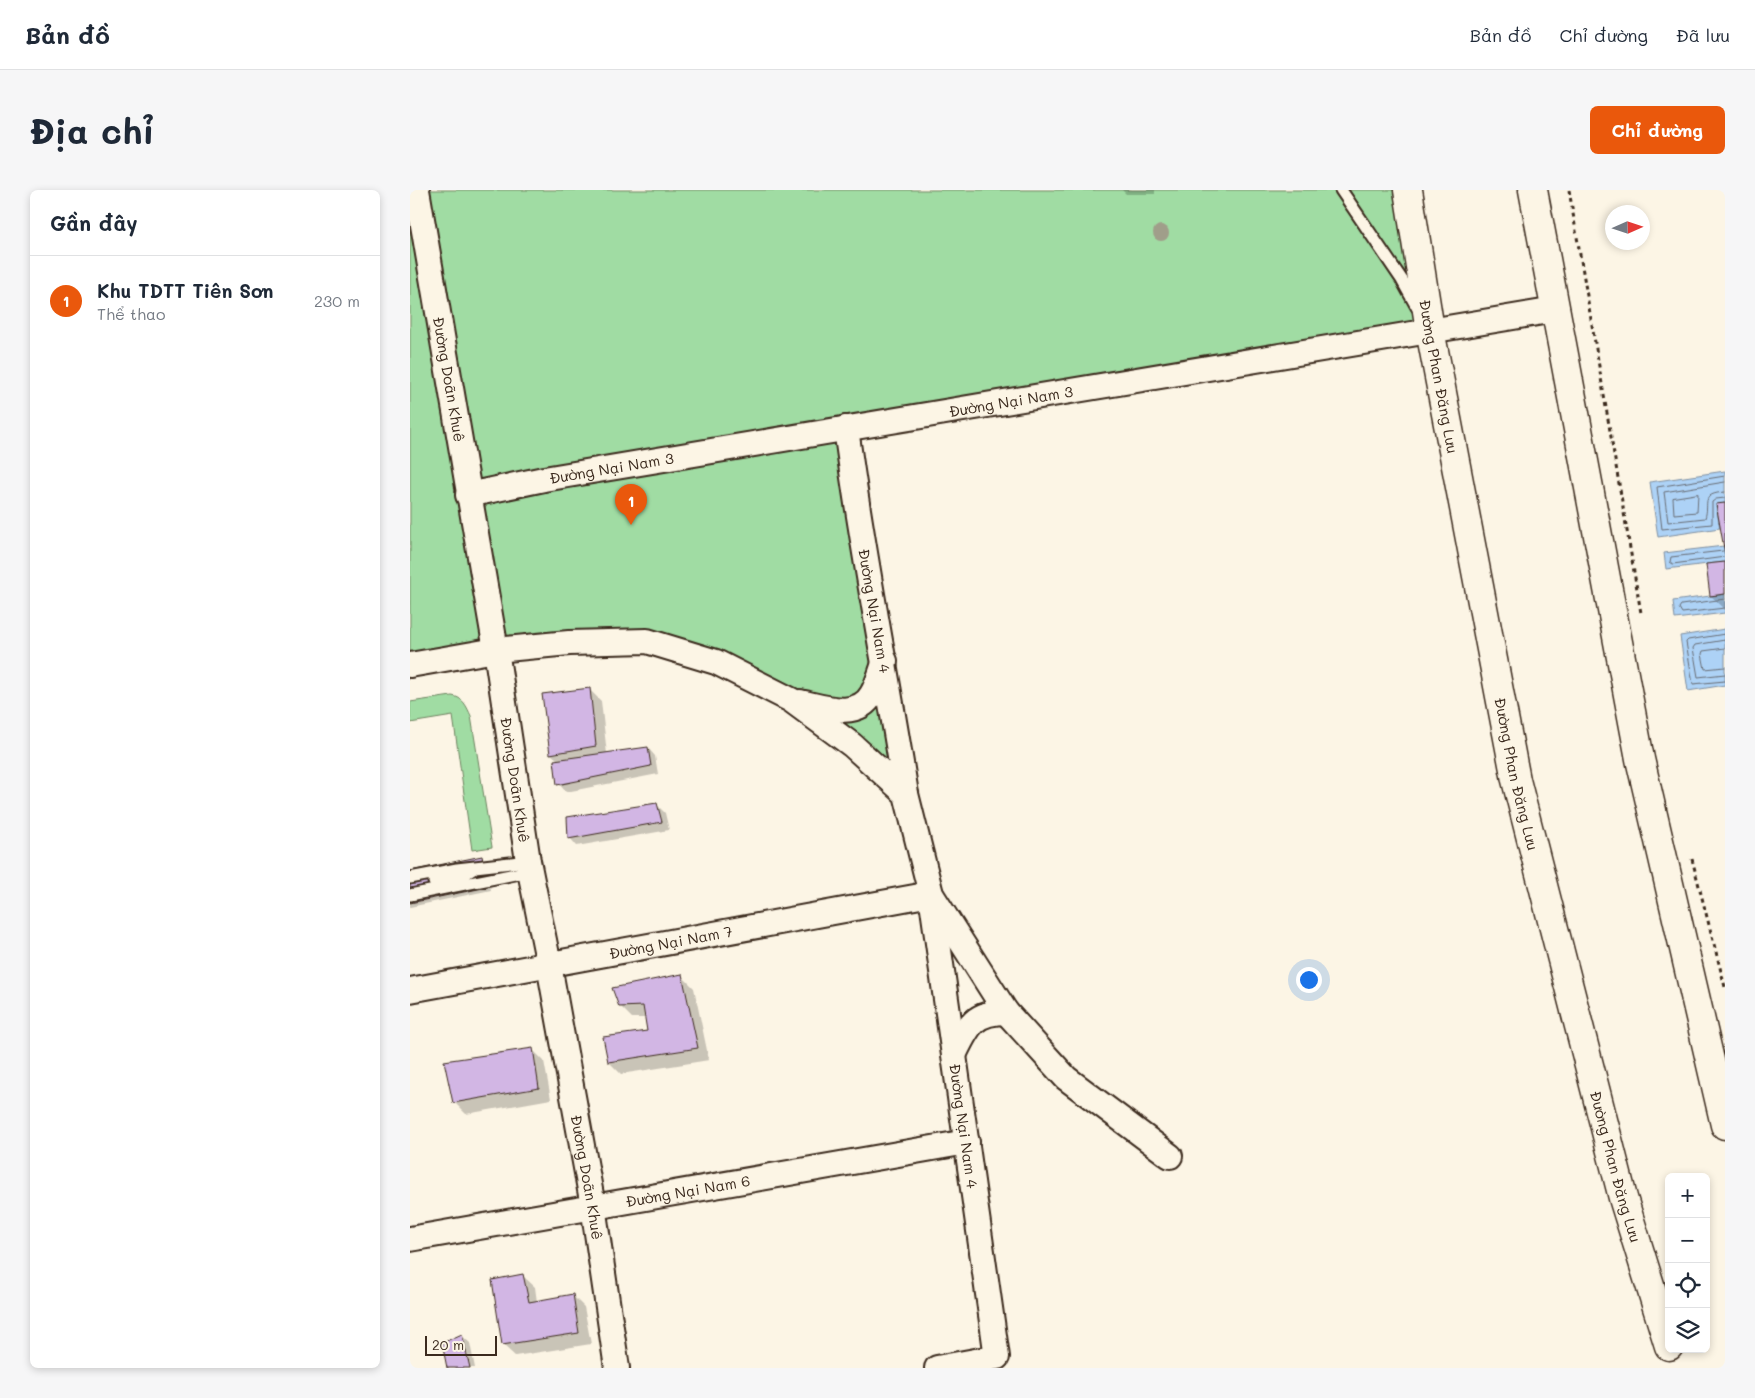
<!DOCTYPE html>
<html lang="vi">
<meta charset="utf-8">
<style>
body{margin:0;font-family:Mali,sans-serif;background:#f6f6f7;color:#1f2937}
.controls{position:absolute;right:15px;bottom:15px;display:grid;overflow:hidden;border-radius:8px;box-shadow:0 2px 8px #0003}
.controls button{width:45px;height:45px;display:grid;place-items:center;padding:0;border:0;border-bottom:1px solid #e0e1e3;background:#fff;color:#1f2937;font:25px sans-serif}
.compass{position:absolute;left:1195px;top:15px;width:45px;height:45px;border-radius:50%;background:#fff;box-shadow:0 2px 8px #0003;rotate:87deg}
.scale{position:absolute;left:15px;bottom:12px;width:72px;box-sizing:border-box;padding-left:5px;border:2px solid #3b2a1e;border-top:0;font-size:14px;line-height:18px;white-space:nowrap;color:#3b2a1e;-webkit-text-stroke:4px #fcf5e5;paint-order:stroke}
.you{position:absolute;left:898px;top:789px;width:18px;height:18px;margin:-12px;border:4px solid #fff;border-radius:50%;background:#1a73e8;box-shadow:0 0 0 8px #1a73e833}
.badge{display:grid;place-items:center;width:32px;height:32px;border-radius:50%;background:#ea580c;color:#fff;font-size:16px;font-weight:700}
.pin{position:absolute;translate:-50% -41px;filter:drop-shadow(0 1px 2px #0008)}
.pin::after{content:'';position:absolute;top:26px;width:18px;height:15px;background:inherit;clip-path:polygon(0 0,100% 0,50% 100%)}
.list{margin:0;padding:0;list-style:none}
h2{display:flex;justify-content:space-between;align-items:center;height:65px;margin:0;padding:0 20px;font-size:21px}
h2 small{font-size:16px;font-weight:400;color:#747a83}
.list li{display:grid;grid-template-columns:32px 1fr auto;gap:15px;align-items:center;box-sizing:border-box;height:90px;padding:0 20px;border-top:1px solid #e0e1e3}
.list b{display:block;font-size:19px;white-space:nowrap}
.list p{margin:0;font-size:16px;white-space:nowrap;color:#747a83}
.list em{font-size:16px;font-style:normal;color:#747a83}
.icon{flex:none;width:28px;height:28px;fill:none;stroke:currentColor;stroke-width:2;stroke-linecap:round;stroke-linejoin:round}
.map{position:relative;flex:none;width:1315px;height:1178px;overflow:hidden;border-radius:8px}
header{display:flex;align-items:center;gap:30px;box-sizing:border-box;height:70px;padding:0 25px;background:#fff;border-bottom:1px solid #e0e1e3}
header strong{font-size:24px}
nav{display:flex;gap:28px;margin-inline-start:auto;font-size:18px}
.intro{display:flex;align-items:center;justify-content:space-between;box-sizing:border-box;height:120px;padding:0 30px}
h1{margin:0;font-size:35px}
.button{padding:12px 22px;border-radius:8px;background:#ea580c;color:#fff;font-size:18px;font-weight:700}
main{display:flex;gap:30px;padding:0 30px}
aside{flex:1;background:#fff;border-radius:8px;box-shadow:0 2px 8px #0003}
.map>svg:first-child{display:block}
.green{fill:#a0dca3;stroke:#6e8360}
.water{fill:#add2f6;stroke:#7f8fa0}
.shadow{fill:#0003}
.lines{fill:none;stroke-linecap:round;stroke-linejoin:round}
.shore{stroke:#696d74;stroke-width:1}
.building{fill:#d2b6e4;stroke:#3b2a1e}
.lane-casing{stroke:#3b2a1e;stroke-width:15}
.street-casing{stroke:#3b2a1e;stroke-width:28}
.secondary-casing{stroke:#3b2a1e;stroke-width:31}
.path{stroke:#3b2a1e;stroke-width:3;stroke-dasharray:4 4;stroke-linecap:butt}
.lane{stroke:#fcf5e5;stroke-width:11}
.street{stroke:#fcf5e5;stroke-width:24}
.secondary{stroke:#fcf5e5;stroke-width:28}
.tree{fill:#a09e8a}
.labels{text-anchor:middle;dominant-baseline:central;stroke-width:4;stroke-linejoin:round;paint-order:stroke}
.street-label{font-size:15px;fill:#3b2a1e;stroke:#fcf5e5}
</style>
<header>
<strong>Bản đồ</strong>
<nav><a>Bản đồ</a><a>Chỉ đường</a><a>Đã lưu</a></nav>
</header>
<div class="intro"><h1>Địa chỉ</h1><a class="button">Chỉ đường</a></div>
<main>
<aside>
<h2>Gần đây<small></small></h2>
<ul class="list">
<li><span class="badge">1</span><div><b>Khu TDTT Tiên Sơn</b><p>Thể thao</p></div><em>230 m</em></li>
</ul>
</aside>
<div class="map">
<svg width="1315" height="1178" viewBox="0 0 1315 1178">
<rect width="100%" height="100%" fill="#fcf5e5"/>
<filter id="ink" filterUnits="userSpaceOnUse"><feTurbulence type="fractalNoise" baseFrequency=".02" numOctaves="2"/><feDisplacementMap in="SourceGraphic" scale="10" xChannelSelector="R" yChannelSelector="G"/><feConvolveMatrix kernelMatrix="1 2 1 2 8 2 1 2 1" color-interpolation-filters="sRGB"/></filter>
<g filter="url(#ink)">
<path class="green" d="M 0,0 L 984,0 L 1006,131 L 427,229 L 480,578 L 373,491 L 238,441 L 0,466 Z
M 42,506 C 53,507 57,517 61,526 L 82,657 L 62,660 L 43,526 L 0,533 L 0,512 Z"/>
<path class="water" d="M 1315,281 L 1315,313 L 1306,315 L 1310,338 L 1248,347 L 1240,292 Z
M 1314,356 L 1315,372 L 1256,379 L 1254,363 Z
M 1315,404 L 1315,423 L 1265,429 L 1263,411 Z
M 1315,439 L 1315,495 L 1278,501 L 1270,446 Z"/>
<path class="shadow" d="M 712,0 L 745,0 L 745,4 L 716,4 Z
M 1315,373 L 1315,419 L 1301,406 Z
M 179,499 L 191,511 L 197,564 L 238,558 L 245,566 L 248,584 L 156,602 L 149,594 L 148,570 L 141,564 Z
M 247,615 L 255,623 L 259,640 L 167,656 L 160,648 Z
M 72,667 L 75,671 L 81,700 L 0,717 L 0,682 Z
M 272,786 L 284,798 L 299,870 L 211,884 L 199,872 L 238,842 L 236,828 L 222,828 L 210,816 Z
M 122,859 L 134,871 L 141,909 L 56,924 L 44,912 Z
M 113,1086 L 125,1097 L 127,1112 L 162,1105 L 174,1117 L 181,1154 L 105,1166 L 93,1155 Z
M 52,1146 L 60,1153 L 65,1178 L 38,1178 L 34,1154 Z"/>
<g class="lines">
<path class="shore" d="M 1315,286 L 1247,297 L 1252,339 L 1302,334 L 1302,312 L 1306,309 L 1315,308
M 1315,292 L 1254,302 L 1258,332 L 1295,328 C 1300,313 1289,304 1315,302
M 1288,304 L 1287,322 L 1264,324 L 1263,308 Z
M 1313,361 L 1261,367 L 1260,372 L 1263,374 L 1315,367
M 1315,409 L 1271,415 L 1269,418 L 1272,423 L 1315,418
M 1315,444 L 1278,450 L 1276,452 L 1283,494 L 1315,491
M 1315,450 L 1285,455 L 1283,458 L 1288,487 L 1315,484
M 1315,458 L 1293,461 L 1292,464 L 1295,479 L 1315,477"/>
</g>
<path class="building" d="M 1315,313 L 1315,364 L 1306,314 Z
M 1315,372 L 1315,404 L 1300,406 L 1296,374 Z
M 180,498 L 186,556 L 140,564 L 132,504 Z
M 238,557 L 241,576 L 147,595 L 144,570 Z
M 247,613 L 252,632 L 158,649 L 157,627 Z
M 72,666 L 78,697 L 0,713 L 0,681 Z
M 272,784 L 288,858 L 198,872 L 193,847 L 237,841 L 233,816 L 209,817 L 202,798 Z
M 123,858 L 129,898 L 43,913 L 34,871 Z
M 113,1084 L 119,1112 L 163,1104 L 169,1143 L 92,1155 L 82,1090 Z
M 52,1144 L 60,1178 L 37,1178 L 32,1153 Z"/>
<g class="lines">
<defs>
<path id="lane" d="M 931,0 L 992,90 L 1007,117
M 0,688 L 47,679 L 118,671
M 24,692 L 50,687 L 63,679
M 0,705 L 120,681"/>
<g id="street">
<path id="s1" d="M 7,0 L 86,460 L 118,671 L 139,775 L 183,1016 L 207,1178"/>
<path id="s2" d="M 436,238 C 452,361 477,482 496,604"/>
<path id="s3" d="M 58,305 L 134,289 L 1145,120"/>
<path d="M 0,475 L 86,460 L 159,453 L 237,451 L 306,472 L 381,510 L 442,555 L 496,604 L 521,704 L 596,822 L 656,888 L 760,966"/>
<path d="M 390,512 C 413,517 448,530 462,504 C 468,494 471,481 475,471"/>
<path id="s4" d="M 0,800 L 521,704 L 587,1167 L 527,1178"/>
<path d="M 545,863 C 558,836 564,822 596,822"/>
<path id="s5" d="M 0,1049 L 557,952"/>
</g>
<g id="secondary">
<path id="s6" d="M 998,0 L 1020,140 L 1106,590 L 1213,1008 L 1259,1156"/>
<path d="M 1123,0 L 1230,569 L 1315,935"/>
</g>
</defs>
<use href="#lane" class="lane-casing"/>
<use href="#street" class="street-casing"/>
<use href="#secondary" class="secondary-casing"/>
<path class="path" d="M 1159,0 L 1231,423
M 1282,669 L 1315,797"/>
<use href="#lane" class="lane"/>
<use href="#street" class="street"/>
<use href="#secondary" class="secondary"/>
</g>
<circle class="tree" cx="751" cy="43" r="8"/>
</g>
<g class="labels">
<g class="street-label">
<text stroke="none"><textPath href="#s6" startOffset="189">Đường Phan Đăng Lưu</textPath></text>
<text stroke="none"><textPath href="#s1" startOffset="192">Đường Doãn Khuê</textPath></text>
<text stroke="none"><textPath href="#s3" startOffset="551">Đường Nại Nam 3</textPath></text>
<text stroke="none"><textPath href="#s3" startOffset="146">Đường Nại Nam 3</textPath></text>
<text stroke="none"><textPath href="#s2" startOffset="185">Đường Nại Nam 4</textPath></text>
<text stroke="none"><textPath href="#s6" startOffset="594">Đường Phan Đăng Lưu</textPath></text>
<text stroke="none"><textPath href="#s1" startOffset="598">Đường Doãn Khuê</textPath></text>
<text stroke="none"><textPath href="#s4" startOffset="265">Đường Nại Nam 7</textPath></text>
<text stroke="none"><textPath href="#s4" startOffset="764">Đường Nại Nam 4</textPath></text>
<text stroke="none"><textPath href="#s6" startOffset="999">Đường Phan Đăng Lưu</textPath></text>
<text stroke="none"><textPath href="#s1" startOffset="1002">Đường Doãn Khuê</textPath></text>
<text stroke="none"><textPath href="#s5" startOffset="282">Đường Nại Nam 6</textPath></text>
</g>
</g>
</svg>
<div class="controls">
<button>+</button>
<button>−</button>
<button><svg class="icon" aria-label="locate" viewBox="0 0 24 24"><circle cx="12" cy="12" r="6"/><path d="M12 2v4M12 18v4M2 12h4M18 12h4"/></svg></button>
<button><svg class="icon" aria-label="layers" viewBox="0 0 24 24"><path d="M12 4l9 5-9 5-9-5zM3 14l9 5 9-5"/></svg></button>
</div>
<svg class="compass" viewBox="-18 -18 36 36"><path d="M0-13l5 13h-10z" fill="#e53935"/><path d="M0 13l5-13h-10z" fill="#747a83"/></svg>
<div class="scale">20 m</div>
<div class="you"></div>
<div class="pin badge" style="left:221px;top:335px">1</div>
</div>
</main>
